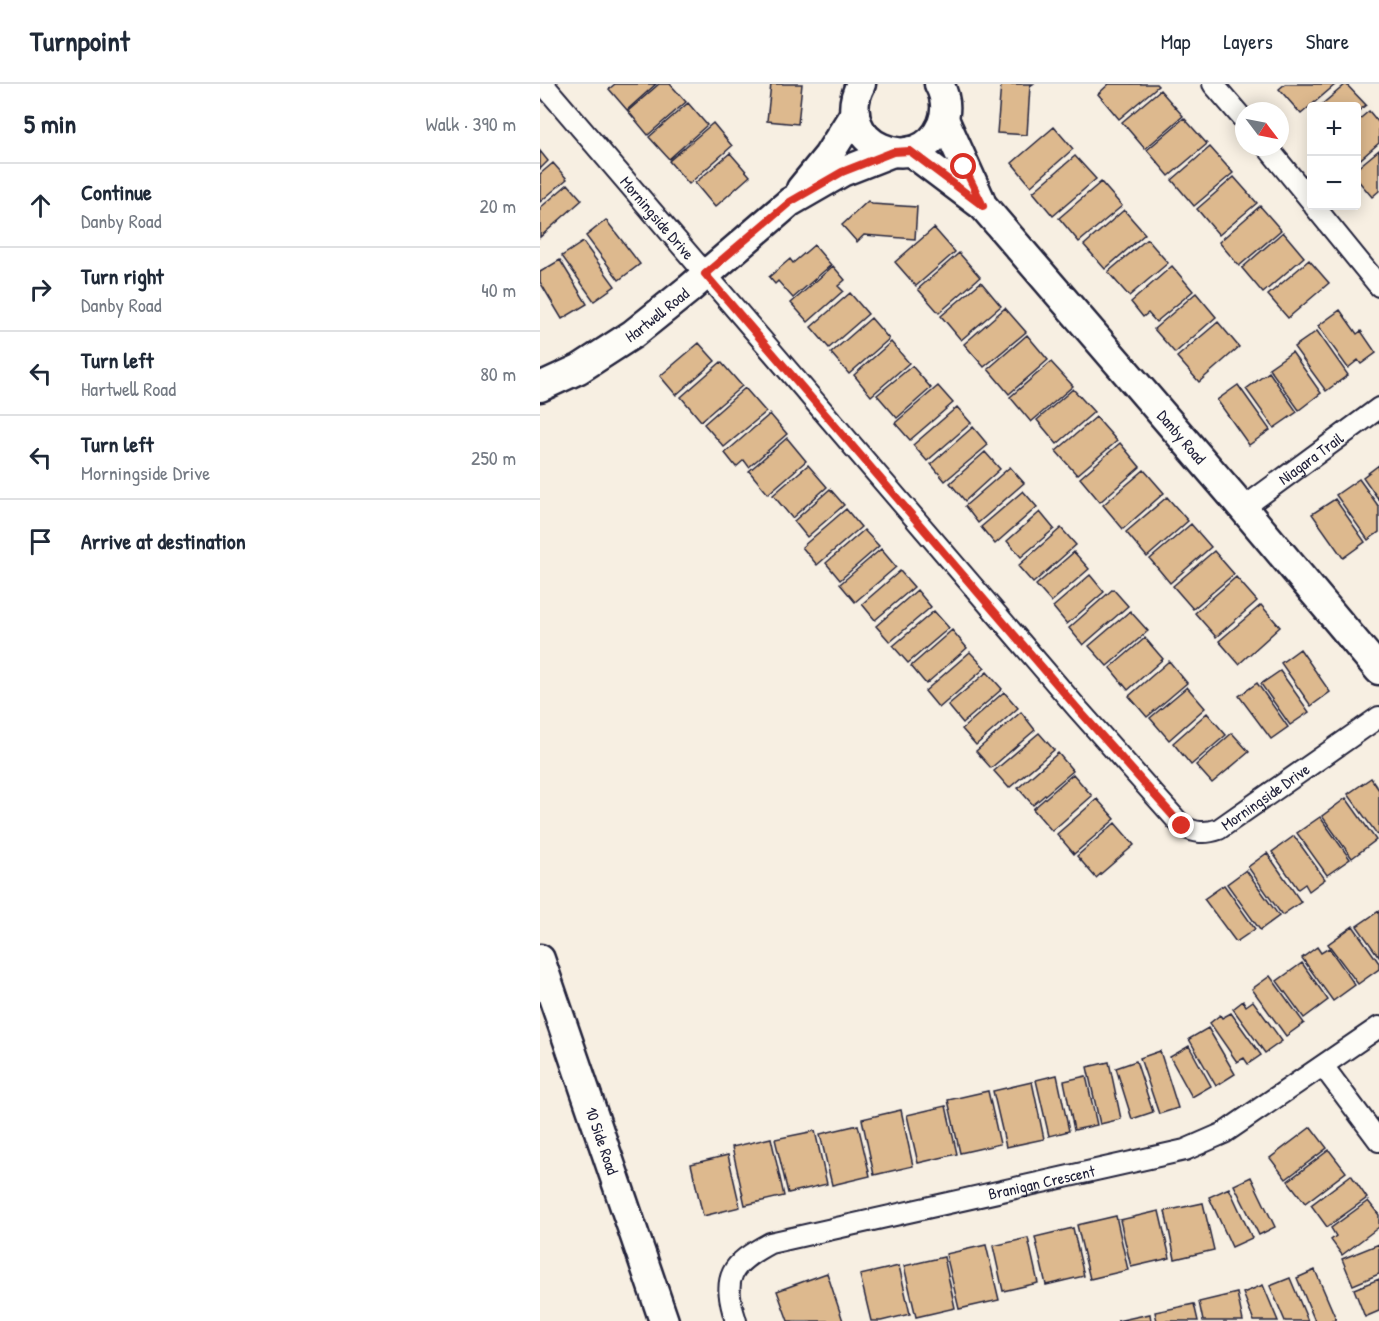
<!DOCTYPE html>
<meta charset="utf-8">
<style>
body{margin:0;font-family:"Patrick Hand",sans-serif;background:#f6f6f7;color:#1f2937}
.controls{position:absolute;right:18px;top:18px;display:grid;overflow:hidden;border-radius:6px;box-shadow:0 3px 15px #0003}
.controls button{width:54px;height:54px;display:grid;place-items:center;padding:0;border:0;border-bottom:2px solid #e0e1e3;background:#fff;color:#1f2937;font:30px sans-serif}
.compass{position:absolute;left:695px;top:18px;width:54px;height:54px;border-radius:50%;background:#fff;box-shadow:0 3px 15px #0003;rotate:122deg}
.stop{position:absolute;width:18px;height:18px;margin:-14px;border:4px solid #d93025;border-radius:50%;background:#fff}
.stop.end{background:#d93025;border-color:#fff;box-shadow:0 2px 6px #0008}
.list{margin:0;padding:0;list-style:none}
h2{display:flex;justify-content:space-between;align-items:center;height:78px;margin:0;padding:0 24px;font-size:26px}
h2 small{font-size:20px;font-weight:400;color:#747a83}
.list li{display:grid;grid-template-columns:39px 1fr auto;gap:18px;align-items:center;box-sizing:border-box;height:84px;padding:0 24px;border-top:2px solid #e0e1e3}
.list b{display:block;font-size:22px;white-space:nowrap}
.list p{margin:0;font-size:20px;white-space:nowrap;color:#747a83}
.list em{font-size:20px;font-style:normal;color:#747a83}
.icon{flex:none;width:33px;height:33px;fill:none;stroke:currentColor;stroke-width:2;stroke-linecap:round;stroke-linejoin:round}
.map{position:relative;flex:none;width:839px;height:1237px;overflow:hidden}
header{display:flex;align-items:center;gap:36px;box-sizing:border-box;height:84px;padding:0 30px;background:#fff;border-bottom:2px solid #e0e1e3}
header strong{font-size:28px}
nav{display:flex;gap:33px;margin-inline-start:auto;font-size:21px}
main{display:flex}
aside{flex:1;background:#fff}
.map>svg:first-child{display:block}
.building{fill:#ddb98e;stroke:#22223b;stroke-width:1.5}
.lines{fill:none;stroke-linecap:round;stroke-linejoin:round}
.street-casing{stroke:#22223b;stroke-width:24}
.secondary-casing{stroke:#22223b;stroke-width:33}
.street{stroke:#fdfcf7;stroke-width:20}
.secondary{stroke:#fdfcf7;stroke-width:28}
.route{stroke:#d93025;stroke-width:8}
.labels{text-anchor:middle;dominant-baseline:central;stroke-width:5;stroke-linejoin:round;paint-order:stroke}
.street-label{font-size:16px;fill:#22223b;stroke:#fdfcf7}
</style>
<header>
<strong>Turnpoint</strong>
<nav><a>Map</a><a>Layers</a><a>Share</a></nav>
</header>
<main>
<aside>
<h2>5 min<small>Walk · 390 m</small></h2>
<ul class="list">
<li><svg class="icon" aria-label="ahead" viewBox="0 0 24 24"><path d="M12 20V5M6 11l6-6 6 6"/></svg><div><b>Continue</b><p>Danby Road</p></div><em>20 m</em></li>
<li><svg class="icon" aria-label="right" viewBox="0 0 24 24"><path d="M7 20v-9h11M14 6l5 5-5 5"/></svg><div><b>Turn right</b><p>Danby Road</p></div><em>40 m</em></li>
<li><svg class="icon" aria-label="left" viewBox="0 0 24 24"><path d="M17 20v-9H6M10 6l-5 5 5 5"/></svg><div><b>Turn left</b><p>Hartwell Road</p></div><em>80 m</em></li>
<li><svg class="icon" aria-label="left" viewBox="0 0 24 24"><path d="M17 20v-9H6M10 6l-5 5 5 5"/></svg><div><b>Turn left</b><p>Morningside Drive</p></div><em>250 m</em></li>
<li><svg class="icon" aria-label="arrive" viewBox="0 0 24 24"><path d="M6 21V4h12l-3 4 3 4H6"/></svg><div><b>Arrive at destination</b></div></li>
</ul>
</aside>
<div class="map">
<svg width="839" height="1237" viewBox="0 0 839 1237">
<rect width="100%" height="100%" fill="#f7efe2"/>
<filter id="ink" filterUnits="userSpaceOnUse"><feTurbulence type="fractalNoise" baseFrequency=".0167" numOctaves="2"/><feDisplacementMap in="SourceGraphic" scale="12" xChannelSelector="R" yChannelSelector="G"/><feConvolveMatrix kernelMatrix="1 2 1 2 8 2 1 2 1" color-interpolation-filters="sRGB"/></filter>
<g filter="url(#ink)">
<path class="building" d="M 75,0 L 116,0 L 87,26 L 69,5 Z
M 119,0 L 130,0 L 146,18 L 108,51 L 88,27 Z
M 231,0 L 262,0 L 258,40 L 227,37 Z
M 461,0 L 493,0 L 490,2 L 487,51 L 457,49 Z
M 569,0 L 616,0 L 618,2 L 579,35 L 558,10 Z
M 745,0 L 796,0 L 761,30 L 739,5 Z
M 806,0 L 826,21 L 816,29 L 816,22 L 780,22 Z
M 620,6 L 643,32 L 605,65 L 582,38 Z
M 148,19 L 167,41 L 129,75 L 109,53 Z
M 829,27 L 839,39 L 839,59 L 816,79 L 816,38 Z
M 644,34 L 667,60 L 629,92 L 607,66 Z
M 173,39 L 192,62 L 149,100 L 129,77 Z
M 514,43 L 533,65 L 491,102 L 472,79 Z
M 670,63 L 693,89 L 654,122 L 632,96 Z
M 839,66 L 839,107 L 832,113 L 816,94 L 816,85 Z
M 0,67 L 8,77 L 0,85 Z
M 190,69 L 210,92 L 175,123 L 155,99 Z
M 535,72 L 556,95 L 513,132 L 493,108 Z
M 13,79 L 27,95 L 0,118 L 0,90 Z
M 694,93 L 717,119 L 679,151 L 657,125 Z
M 561,98 L 582,122 L 539,158 L 519,134 Z
M 28,100 L 42,116 L 0,153 L 0,124 Z
M 328,117 L 332,120 L 377,123 L 375,155 L 324,151 L 317,158 L 302,141 Z
M 720,122 L 741,146 L 699,182 L 679,158 Z
M 584,126 L 605,150 L 565,185 L 544,161 Z
M 66,136 L 100,180 L 79,196 L 46,152 Z
M 394,144 L 415,168 L 376,202 L 355,178 Z
M 743,148 L 764,173 L 723,209 L 702,184 Z
M 607,155 L 628,179 L 589,212 L 568,188 Z
M 43,158 L 75,202 L 54,217 L 22,172 Z
M 274,161 L 291,181 L 253,214 L 238,197 L 235,200 L 229,193 L 250,175 L 253,179 Z
M 419,169 L 440,193 L 399,229 L 378,205 Z
M 20,176 L 47,220 L 22,235 L 0,198 L 0,188 Z
M 769,176 L 789,199 L 748,234 L 728,211 Z
M 293,182 L 305,196 L 298,202 L 303,207 L 268,238 L 251,219 Z
M 632,182 L 653,207 L 616,238 L 608,229 L 603,233 L 591,218 Z
M 441,198 L 461,222 L 421,256 L 401,232 Z
M 310,209 L 328,230 L 289,264 L 271,243 Z
M 656,209 L 676,233 L 635,269 L 614,245 Z
M 465,224 L 486,248 L 444,283 L 424,260 Z
M 800,226 L 817,250 L 821,247 L 836,269 L 821,280 L 818,276 L 808,284 L 778,242 Z
M 331,234 L 349,255 L 309,290 L 291,269 Z
M 678,238 L 699,263 L 659,298 L 637,273 Z
M 777,247 L 808,291 L 786,307 L 754,263 Z
M 487,251 L 508,276 L 469,310 L 448,285 Z
M 351,258 L 369,279 L 331,312 L 314,291 Z
M 159,259 L 175,277 L 136,311 L 120,292 Z
M 752,268 L 781,309 L 759,326 L 729,284 Z
M 181,278 L 202,302 L 161,337 L 141,313 Z
M 511,278 L 533,302 L 491,338 L 470,313 Z
M 372,282 L 391,304 L 357,334 L 337,311 Z
M 729,288 L 757,328 L 734,344 L 706,305 Z
M 698,301 L 730,346 L 709,361 L 677,316 Z
M 398,302 L 413,319 L 370,356 L 355,339 Z
M 205,304 L 226,328 L 184,363 L 164,340 Z
M 533,305 L 554,328 L 517,360 L 497,336 Z
M 417,323 L 431,339 L 387,377 L 373,361 Z
M 230,330 L 247,350 L 209,383 L 204,376 L 196,383 L 185,369 Z
M 556,333 L 577,357 L 537,391 L 516,367 Z
M 433,343 L 448,361 L 405,397 L 391,380 Z
M 247,354 L 266,377 L 228,410 L 209,387 Z
M 580,359 L 600,383 L 560,418 L 540,394 Z
M 445,368 L 460,385 L 425,417 L 410,399 Z
M 268,381 L 287,403 L 252,434 L 233,411 Z
M 839,381 L 839,416 L 823,393 Z
M 470,383 L 484,399 L 438,439 L 425,422 Z
M 604,386 L 624,409 L 583,445 L 563,421 Z
M 819,395 L 839,423 L 839,448 L 828,456 L 796,411 Z
M 290,405 L 304,421 L 267,453 L 254,437 Z
M 483,407 L 497,423 L 455,460 L 441,443 Z
M 627,413 L 648,437 L 607,473 L 586,448 Z
M 795,415 L 825,458 L 803,474 L 772,430 Z
M 306,425 L 321,443 L 277,481 L 262,463 Z
M 500,428 L 514,445 L 481,473 L 467,457 Z
M 651,440 L 671,463 L 630,499 L 610,475 Z
M 521,444 L 536,461 L 493,499 L 478,482 Z
M 324,446 L 339,462 L 300,496 L 286,479 Z
M 341,465 L 356,483 L 315,518 L 300,500 Z
M 674,467 L 694,490 L 653,525 L 633,502 Z
M 534,468 L 549,485 L 511,518 L 496,501 Z
M 360,487 L 374,503 L 335,536 L 322,520 Z
M 550,491 L 564,508 L 527,540 L 513,523 Z
M 696,493 L 717,517 L 676,553 L 655,529 Z
M 573,505 L 588,522 L 543,561 L 529,544 Z
M 377,506 L 391,523 L 350,558 L 336,542 Z
M 721,521 L 740,543 L 699,580 L 679,557 Z
M 394,527 L 409,544 L 368,579 L 353,562 Z
M 590,527 L 608,547 L 567,582 L 549,562 Z
M 412,546 L 427,564 L 386,600 L 371,582 Z
M 605,554 L 623,575 L 588,606 L 570,584 Z
M 760,565 L 790,608 L 771,622 L 741,579 Z
M 430,568 L 445,584 L 399,624 L 385,607 Z
M 629,577 L 647,599 L 607,633 L 589,612 Z
M 740,587 L 769,628 L 750,641 L 721,600 Z
M 447,588 L 462,605 L 423,639 L 408,621 Z
M 717,599 L 748,643 L 731,655 L 699,612 Z
M 647,603 L 665,624 L 629,656 L 610,634 Z
M 464,608 L 478,624 L 436,661 L 422,645 Z
M 481,628 L 495,646 L 451,684 L 436,667 Z
M 667,629 L 686,651 L 651,681 L 633,659 Z
M 499,649 L 514,666 L 469,704 L 454,687 Z
M 692,649 L 709,668 L 672,699 L 656,681 Z
M 518,669 L 533,687 L 493,721 L 478,704 Z
M 533,690 L 552,712 L 512,747 L 493,725 Z
M 831,694 L 839,706 L 839,753 L 808,710 Z
M 806,714 L 836,756 L 812,774 L 782,732 Z
M 557,715 L 575,735 L 534,770 L 517,750 Z
M 780,733 L 810,775 L 787,791 L 757,749 Z
M 575,739 L 594,761 L 556,794 L 537,772 Z
M 754,752 L 785,795 L 769,807 L 765,800 L 758,805 L 732,768 Z
M 727,769 L 761,818 L 742,831 L 708,783 Z
M 706,786 L 739,832 L 720,846 L 687,800 Z
M 684,801 L 715,845 L 696,858 L 664,815 Z
M 839,827 L 839,873 L 817,842 Z
M 813,842 L 839,879 L 839,885 L 818,900 L 788,860 Z
M 777,863 L 781,869 L 789,864 L 815,901 L 793,917 L 762,874 Z
M 762,879 L 788,916 L 764,934 L 737,897 Z
M 730,892 L 764,939 L 746,952 L 712,905 Z
M 703,917 L 706,922 L 713,917 L 742,957 L 725,969 L 693,925 Z
M 691,929 L 721,971 L 708,980 L 704,974 L 697,978 L 670,939 L 680,931 L 682,934 Z
M 668,944 L 695,990 L 676,1002 L 649,955 Z
M 649,962 L 671,1002 L 652,1013 L 630,973 Z
M 620,967 L 638,1024 L 619,1030 L 600,974 Z
M 596,977 L 613,1028 L 592,1035 L 576,984 Z
M 569,978 L 581,1035 L 560,1040 L 547,983 Z
M 517,991 L 529,1047 L 509,1052 L 496,996 Z
M 546,992 L 557,1041 L 534,1046 L 524,997 Z
M 492,998 L 504,1055 L 466,1063 L 453,1007 Z
M 448,1007 L 460,1060 L 420,1069 L 408,1016 Z
M 406,1022 L 417,1070 L 378,1079 L 367,1031 Z
M 361,1026 L 373,1082 L 334,1091 L 322,1035 Z
M 318,1041 L 330,1092 L 292,1101 L 280,1050 Z
M 771,1043 L 787,1064 L 746,1095 L 730,1074 Z
M 275,1047 L 287,1100 L 248,1109 L 235,1055 Z
M 231,1054 L 244,1112 L 205,1121 L 192,1063 Z
M 789,1066 L 806,1088 L 765,1119 L 748,1097 Z
M 188,1071 L 200,1123 L 163,1132 L 151,1080 Z
M 811,1091 L 827,1114 L 787,1143 L 771,1121 Z
M 711,1093 L 735,1143 L 719,1151 L 694,1101 Z
M 689,1104 L 712,1154 L 692,1163 L 669,1113 Z
M 828,1117 L 839,1131 L 839,1143 L 802,1171 L 791,1156 L 796,1152 L 791,1144 Z
M 663,1119 L 674,1166 L 635,1175 L 625,1127 Z
M 619,1127 L 630,1174 L 591,1183 L 580,1136 Z
M 576,1132 L 588,1186 L 550,1195 L 537,1141 Z
M 533,1144 L 544,1192 L 506,1201 L 495,1153 Z
M 488,1154 L 498,1199 L 463,1207 L 453,1162 Z
M 839,1160 L 839,1190 L 813,1201 L 802,1175 Z
M 446,1161 L 459,1216 L 419,1225 L 406,1170 Z
M 404,1173 L 415,1224 L 376,1233 L 364,1182 Z
M 359,1182 L 370,1230 L 341,1237 L 331,1237 L 320,1191 Z
M 775,1186 L 796,1235 L 792,1237 L 775,1237 L 757,1194 Z
M 287,1189 L 303,1237 L 248,1237 L 237,1207 Z
M 750,1194 L 768,1237 L 745,1237 L 730,1202 Z
M 839,1195 L 839,1227 L 825,1233 L 814,1205 Z
M 723,1201 L 738,1237 L 714,1237 L 703,1209 Z
M 697,1209 L 703,1237 L 663,1237 L 659,1218 Z
M 654,1220 L 658,1237 L 617,1237 L 615,1228 Z
M 610,1230 L 611,1237 L 577,1237 Z"/>
<g class="lines">
<defs>
<g id="street">
<path id="s1" d="M 3,0 L 537,624 L 642,742 C 655,749 665,750 679,745 L 839,633"/>
<path d="M 673,0 L 704,36"/>
<path d="M 727,63 L 772,118"/>
<path d="M 774,122 L 839,202"/>
<path id="s2" d="M 703,424 L 839,324"/>
<path d="M 783,982 L 839,1057"/>
<path id="s3" d="M 196,1237 C 181,1192 191,1180 230,1159 L 645,1066 L 684,1049 L 839,943"/>
</g>
<g id="secondary">
<path d="M 321,0 C 290,58 377,98 402,40 C 407,27 406,13 399,0"/>
<path d="M 404,35 L 440,115"/>
<path id="s4" d="M 370,67 L 443,122 L 703,424 L 839,586"/>
<path d="M 261,105 L 288,72 L 315,29"/>
<path id="s5" d="M 0,303 L 39,285 L 93,250 L 149,205 L 250,118 L 302,88 L 353,68"/>
<path id="s6" d="M 0,875 L 124,1237"/>
</g>
</defs>
<use href="#street" class="street-casing"/>
<use href="#secondary" class="secondary-casing"/>
<use href="#street" class="street"/>
<use href="#secondary" class="secondary"/>
</g>
</g>
<g class="lines" filter="url(#ink)">
<path class="route" d="M 424,83 L 443,122 L 370,67 L 353,68 L 302,88 L 250,118 L 165,190 L 537,624 L 642,742"/>
</g>
<g class="labels">
<g class="street-label">
<text stroke="none"><textPath href="#s1" startOffset="176">Morningside Drive</textPath></text>
<text stroke="none"><textPath href="#s5" startOffset="138">Hartwell Road</textPath></text>
<text stroke="none"><textPath href="#s4" startOffset="396">Danby Road</textPath></text>
<text stroke="none"><textPath href="#s2" startOffset="84">Niagara Trail</textPath></text>
<text stroke="none"><textPath href="#s1" startOffset="1074">Morningside Drive</textPath></text>
<text stroke="none"><textPath href="#s6" startOffset="192">10 Side Road</textPath></text>
<text stroke="none"><textPath href="#s3" startOffset="376">Branigan Crescent</textPath></text>
</g>
</g>
</svg>
<div class="controls">
<button>+</button>
<button>−</button>
</div>
<svg class="compass" viewBox="-18 -18 36 36"><path d="M0-13l5 13h-10z" fill="#e53935"/><path d="M0 13l5-13h-10z" fill="#747a83"/></svg>
<div class="stop" style="left:424px;top:83px"></div>
<div class="stop end" style="left:642px;top:742px"></div>
</div>
</main>
